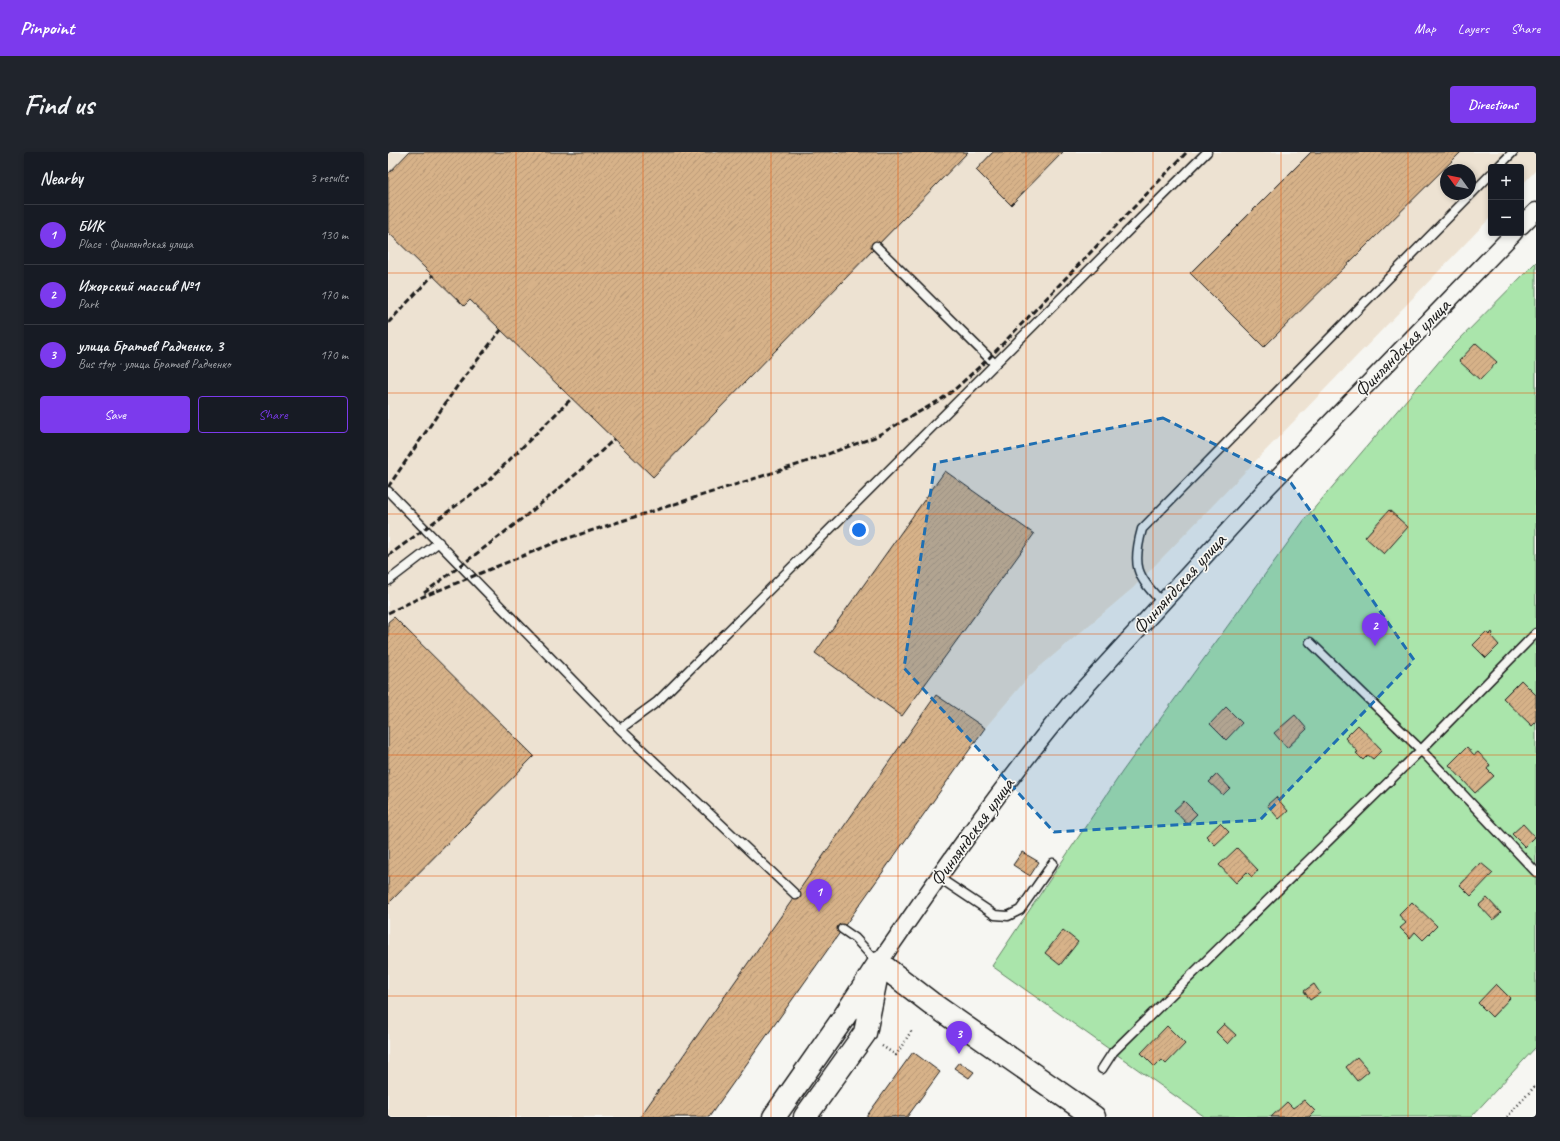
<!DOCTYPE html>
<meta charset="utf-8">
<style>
body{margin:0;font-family:Caveat,sans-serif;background:#20242c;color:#f1f3f6}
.controls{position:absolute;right:12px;top:12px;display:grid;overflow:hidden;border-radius:4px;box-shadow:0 2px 6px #0003}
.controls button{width:36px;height:36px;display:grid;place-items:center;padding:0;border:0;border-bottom:1px solid #363941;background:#171b24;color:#f1f3f6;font:20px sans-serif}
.compass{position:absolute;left:1052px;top:12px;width:36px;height:36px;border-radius:50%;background:#171b24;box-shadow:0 2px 6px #0003;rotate:303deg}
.you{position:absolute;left:471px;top:378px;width:14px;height:14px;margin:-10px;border:3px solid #fff;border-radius:50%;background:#1a73e8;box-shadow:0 0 0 6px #1a73e833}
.badge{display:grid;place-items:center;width:26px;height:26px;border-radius:50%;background:#7c3aed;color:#fff;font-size:13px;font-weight:700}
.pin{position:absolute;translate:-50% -33px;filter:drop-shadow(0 1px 2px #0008)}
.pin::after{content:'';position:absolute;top:21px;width:14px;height:12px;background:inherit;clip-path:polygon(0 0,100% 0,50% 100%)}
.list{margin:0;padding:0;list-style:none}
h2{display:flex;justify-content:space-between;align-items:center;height:52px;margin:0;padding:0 16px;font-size:17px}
h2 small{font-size:13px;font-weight:400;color:#9ea1a6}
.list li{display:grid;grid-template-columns:26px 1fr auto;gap:12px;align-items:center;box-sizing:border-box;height:60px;padding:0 16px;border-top:1px solid #363941}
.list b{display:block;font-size:15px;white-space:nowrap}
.list p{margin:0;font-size:13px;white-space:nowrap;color:#9ea1a6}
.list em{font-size:13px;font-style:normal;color:#9ea1a6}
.actions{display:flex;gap:8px;padding:12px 16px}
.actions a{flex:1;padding:9px 0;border:1px solid #7c3aed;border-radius:4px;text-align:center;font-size:14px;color:#7c3aed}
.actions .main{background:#7c3aed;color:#fff}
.map{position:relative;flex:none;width:1148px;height:965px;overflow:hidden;border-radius:4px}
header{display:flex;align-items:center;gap:24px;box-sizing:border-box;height:56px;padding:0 20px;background:#7c3aed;color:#fff}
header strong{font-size:19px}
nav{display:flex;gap:22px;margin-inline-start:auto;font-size:14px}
.intro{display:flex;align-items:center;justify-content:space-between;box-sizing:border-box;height:96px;padding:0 24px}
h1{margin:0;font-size:28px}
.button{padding:10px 18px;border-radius:4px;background:#7c3aed;color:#fff;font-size:14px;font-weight:700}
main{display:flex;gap:24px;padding:0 24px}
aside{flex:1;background:#171b24;border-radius:4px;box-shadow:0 2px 6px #0003}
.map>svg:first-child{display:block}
.built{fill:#ede2d2;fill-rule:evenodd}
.green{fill:#aae5ab;stroke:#638064}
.building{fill:url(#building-hatch);stroke:#1c1c1c}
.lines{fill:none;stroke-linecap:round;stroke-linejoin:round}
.lane-casing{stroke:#1c1c1c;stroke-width:11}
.street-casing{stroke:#1c1c1c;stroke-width:19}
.secondary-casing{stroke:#1c1c1c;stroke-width:25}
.path{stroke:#1c1c1c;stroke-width:2.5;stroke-dasharray:1 3;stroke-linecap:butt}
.lane{stroke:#f6f6f2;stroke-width:8}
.street{stroke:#f6f6f2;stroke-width:16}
.secondary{stroke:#f6f6f2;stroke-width:22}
.rail{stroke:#1c1c1c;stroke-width:3;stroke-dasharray:6 3;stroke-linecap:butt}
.marked{fill:#1f6fb2;fill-opacity:0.2;stroke:#1f6fb2;stroke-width:3;stroke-dasharray:8 5;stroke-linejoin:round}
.grid{fill:none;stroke:#e8590c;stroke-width:1;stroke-opacity:0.55}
.labels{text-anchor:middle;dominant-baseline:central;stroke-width:3.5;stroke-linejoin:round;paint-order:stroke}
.street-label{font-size:20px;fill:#1c1c1c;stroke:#f6f6f2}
</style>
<header>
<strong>Pinpoint</strong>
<nav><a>Map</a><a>Layers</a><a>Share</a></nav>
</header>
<div class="intro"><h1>Find us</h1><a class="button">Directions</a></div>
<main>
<aside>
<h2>Nearby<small>3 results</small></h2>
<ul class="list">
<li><span class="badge">1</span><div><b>БИК</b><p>Place · Финляндская улица</p></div><em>130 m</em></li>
<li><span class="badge">2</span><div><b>Ижорский массив №1</b><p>Park</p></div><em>170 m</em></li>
<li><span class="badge">3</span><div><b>улица Братьев Радченко, 3</b><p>Bus stop · улица Братьев Радченко</p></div><em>170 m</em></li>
</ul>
<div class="actions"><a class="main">Save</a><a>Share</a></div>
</aside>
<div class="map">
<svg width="1148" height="965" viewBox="0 0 1148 965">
<defs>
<pattern id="building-hatch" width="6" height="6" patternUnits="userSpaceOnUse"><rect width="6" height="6" fill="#d7b289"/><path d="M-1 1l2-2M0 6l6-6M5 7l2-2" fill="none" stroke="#b89876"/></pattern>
</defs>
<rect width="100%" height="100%" fill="#f6f6f2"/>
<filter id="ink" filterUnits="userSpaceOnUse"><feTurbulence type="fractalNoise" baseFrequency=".025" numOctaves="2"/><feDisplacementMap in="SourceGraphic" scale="8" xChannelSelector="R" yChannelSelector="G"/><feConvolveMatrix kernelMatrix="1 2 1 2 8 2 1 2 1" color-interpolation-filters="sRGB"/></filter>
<g filter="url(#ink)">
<path class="built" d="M 0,0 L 1148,0 L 1148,18 L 1133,34 L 1133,15 L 1103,15 L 1103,65 L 745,436 L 642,523 L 597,576 L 548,543 L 252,965 L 0,965 ZM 1058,18 L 1082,18 L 1082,42 L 1058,42 Z"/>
<path class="green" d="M 1148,110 L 1148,895 L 1083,965 L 817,965 L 604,814 L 734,620 L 917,367 L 1060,199 Z"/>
<path class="building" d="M 21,0 L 580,0 L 265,325 L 82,148 L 76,154 L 0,80 L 0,22 Z
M 605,0 L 675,0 L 623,53 L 588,18 Z
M 923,0 L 1073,0 L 876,195 L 802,121 Z
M 1088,191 L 1109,210 L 1092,228 L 1071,209 Z
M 557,319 L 646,382 L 514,564 L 427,501 Z
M 1001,358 L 1020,375 L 996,402 L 977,385 Z
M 6,465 L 146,604 L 0,752 L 0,470 Z
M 1098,480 L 1101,483 L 1104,480 L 1105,482 L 1103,484 L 1111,493 L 1098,506 L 1085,493 Z
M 1133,528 L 1148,543 L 1148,570 L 1144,574 L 1115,546 Z
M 548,543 L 597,576 L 321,965 L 252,965 Z
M 838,555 L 854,571 L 838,588 L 822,572 Z
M 907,563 L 919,577 L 899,596 L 886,581 Z
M 970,573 L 994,598 L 985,607 L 980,603 L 975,608 L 968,601 L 970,600 L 957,586 Z
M 1079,595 L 1086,603 L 1090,600 L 1102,613 L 1099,617 L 1106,624 L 1087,641 L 1061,613 Z
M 829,622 L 842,636 L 835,643 L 821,630 Z
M 888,645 L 900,659 L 891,667 L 879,653 Z
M 796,649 L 809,662 L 799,672 L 786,658 Z
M 832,671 L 841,680 L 827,693 L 818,684 Z
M 1135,672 L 1147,685 L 1137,695 L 1124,682 Z
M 849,696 L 870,718 L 864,725 L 859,720 L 848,731 L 831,713 Z
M 634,700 L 651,710 L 642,724 L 625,713 Z
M 1093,711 L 1105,721 L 1083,744 L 1072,733 Z
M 1099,746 L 1113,761 L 1105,768 L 1091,753 Z
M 1024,750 L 1049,774 L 1035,788 L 1027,780 L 1022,786 L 1012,776 L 1018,771 L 1011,763 Z
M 675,778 L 690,790 L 672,813 L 657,801 Z
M 926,832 L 932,841 L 922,848 L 916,839 Z
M 1108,832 L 1122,846 L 1104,865 L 1090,851 Z
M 836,872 L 848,883 L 840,892 L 828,880 Z
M 779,874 L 797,892 L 778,912 L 774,908 L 767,915 L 753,901 Z
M 525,900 L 552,920 L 519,965 L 478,965 Z
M 969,905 L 981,919 L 969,929 L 958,915 Z
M 571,910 L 586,920 L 581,926 L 566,916 Z
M 916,948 L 927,959 L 921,965 L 883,965 L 899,950 L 905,956 Z"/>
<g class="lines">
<defs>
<path id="lane" d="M 1110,15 L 1125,0
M 488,94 L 607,212
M 0,339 L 232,577 L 269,550 L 819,0
M 0,429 L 51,390
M 774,450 C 748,424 744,413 754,377 L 1103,22
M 922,490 L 1033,598 L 1148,720
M 232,577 L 408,743
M 550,725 L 607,763 L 620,764 L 632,758 L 665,711
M 454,777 L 467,786 L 490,811
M 714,917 L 725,900 L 1033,598 L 1148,481"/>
<path id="street" d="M 1133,74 L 1148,59
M 491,811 C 551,724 612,636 680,554 L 877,338 L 1126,81"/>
<path id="secondary" d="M 491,811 L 543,851 L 706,965
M 386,965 L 456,865 L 491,811
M 417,965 L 477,881 L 489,822"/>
</defs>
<use href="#lane" class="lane-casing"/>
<use href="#street" class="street-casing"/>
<use href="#secondary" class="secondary-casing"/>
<path class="path" d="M 494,894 L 508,903 L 524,878
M 1119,965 L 1148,933"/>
<use href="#lane" class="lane"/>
<use href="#street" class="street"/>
<use href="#secondary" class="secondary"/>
<path class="rail" d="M 0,171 L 45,123
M 0,335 L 70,233 L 113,178
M 0,404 L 96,333 L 184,246
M 36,441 C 100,393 169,343 226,287
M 0,461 L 27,448 L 171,389 L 412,312 L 487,285 L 552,248 L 566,238 L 601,206 L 799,0"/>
</g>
</g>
<path class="marked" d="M 775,266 L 903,331 L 1026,508 L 872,668 L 666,680 L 516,516 L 547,311 Z"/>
<path class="grid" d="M 128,0 L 128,965M 255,0 L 255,965M 383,0 L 383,965M 510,0 L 510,965M 638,0 L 638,965M 765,0 L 765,965M 893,0 L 893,965M 1020,0 L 1020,965M 0,121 L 1148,121M 0,241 L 1148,241M 0,362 L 1148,362M 0,482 L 1148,482M 0,603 L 1148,603M 0,724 L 1148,724M 0,844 L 1148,844"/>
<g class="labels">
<g class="street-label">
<text transform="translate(1014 196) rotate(-46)">Финляндская улица</text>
<text transform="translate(791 432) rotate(-48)">Финляндская улица</text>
<text transform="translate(584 680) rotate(-54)">Финляндская улица</text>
</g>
</g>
</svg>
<div class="controls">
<button>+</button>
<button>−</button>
</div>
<svg class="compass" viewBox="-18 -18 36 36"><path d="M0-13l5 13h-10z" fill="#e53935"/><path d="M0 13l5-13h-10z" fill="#9ea1a6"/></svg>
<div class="you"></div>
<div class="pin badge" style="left:431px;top:760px">1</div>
<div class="pin badge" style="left:987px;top:494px">2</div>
<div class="pin badge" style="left:571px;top:902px">3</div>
</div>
</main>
